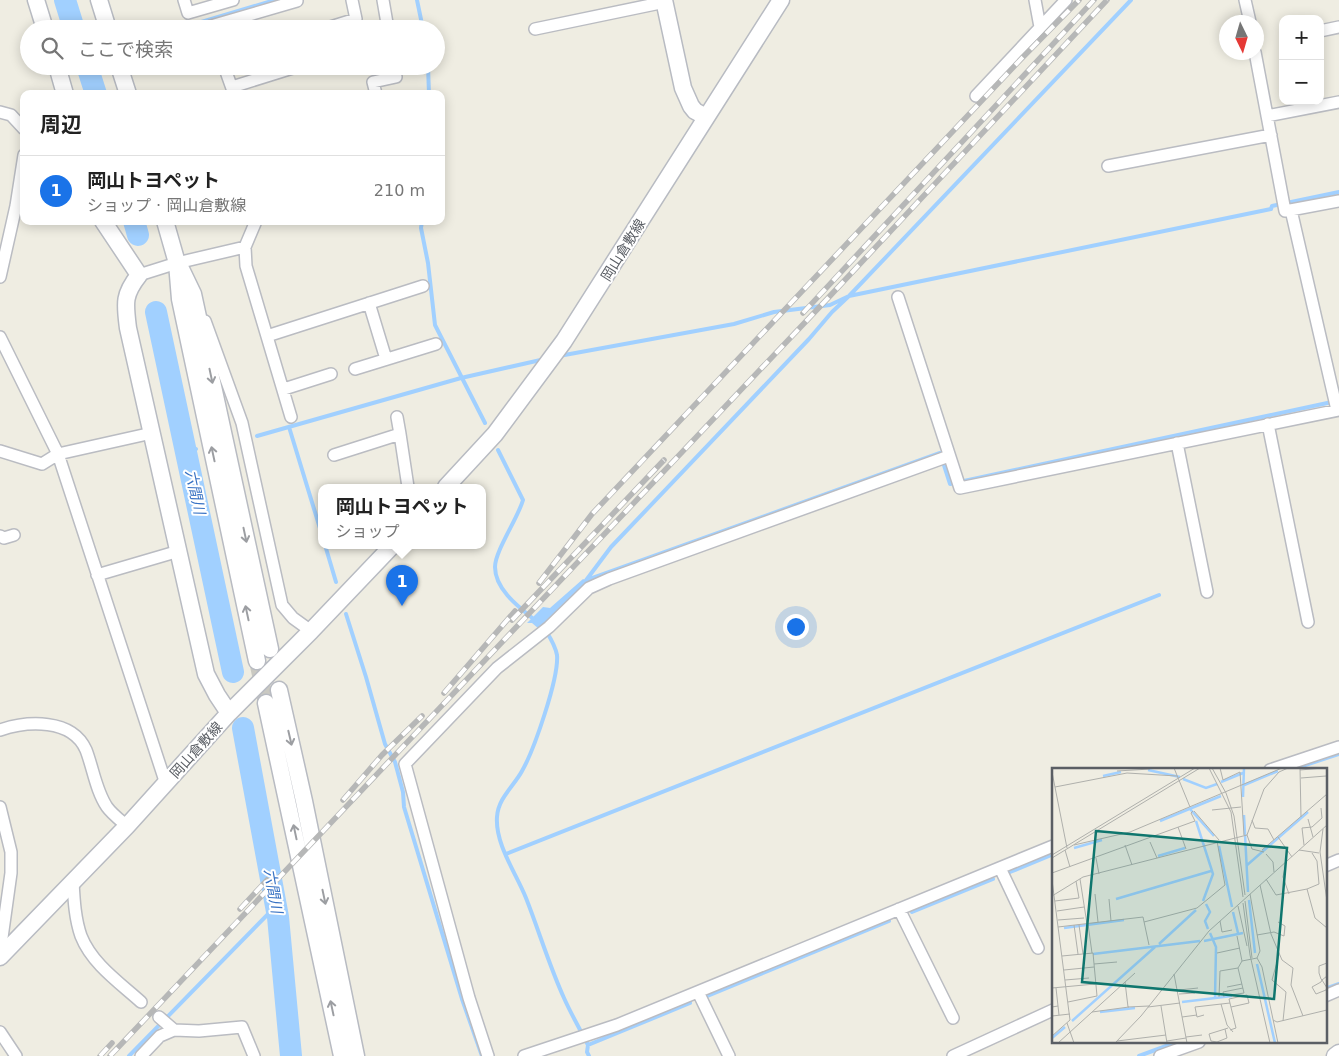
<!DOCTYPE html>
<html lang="ja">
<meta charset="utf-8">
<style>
body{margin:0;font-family:"DejaVu Sans","Noto Sans JP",sans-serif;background:#f6f6f6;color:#222}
.controls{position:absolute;right:15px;top:15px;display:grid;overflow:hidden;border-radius:10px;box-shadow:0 2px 12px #0003}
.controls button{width:45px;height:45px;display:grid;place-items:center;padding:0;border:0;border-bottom:1px solid #e0e0e0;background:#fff;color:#222;font:25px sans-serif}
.compass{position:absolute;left:1219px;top:15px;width:45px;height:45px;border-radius:50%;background:#fff;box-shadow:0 2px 12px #0003;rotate:175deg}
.you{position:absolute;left:795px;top:626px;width:18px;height:18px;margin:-12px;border:4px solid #fff;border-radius:50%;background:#1a73e8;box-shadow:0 0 0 8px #1a73e833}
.badge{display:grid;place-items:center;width:32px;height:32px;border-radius:50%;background:#1a73e8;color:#fff;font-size:16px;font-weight:700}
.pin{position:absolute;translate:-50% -41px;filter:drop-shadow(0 1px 2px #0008)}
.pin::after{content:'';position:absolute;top:26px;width:18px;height:15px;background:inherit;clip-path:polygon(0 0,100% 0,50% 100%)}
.popup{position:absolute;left:318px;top:484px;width:168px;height:65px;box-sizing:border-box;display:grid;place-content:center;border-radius:10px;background:#fff;filter:drop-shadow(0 1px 4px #0005);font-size:16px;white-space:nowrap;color:#767676}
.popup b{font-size:19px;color:#222}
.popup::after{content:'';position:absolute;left:50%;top:100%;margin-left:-10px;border:10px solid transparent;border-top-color:#fff}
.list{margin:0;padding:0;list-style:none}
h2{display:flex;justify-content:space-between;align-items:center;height:65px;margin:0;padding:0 20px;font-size:21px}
h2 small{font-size:16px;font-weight:400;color:#767676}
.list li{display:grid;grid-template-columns:32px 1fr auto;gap:15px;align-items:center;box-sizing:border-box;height:70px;padding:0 20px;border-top:1px solid #e0e0e0}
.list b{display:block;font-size:19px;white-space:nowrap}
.list p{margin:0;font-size:16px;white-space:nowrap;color:#767676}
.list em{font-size:16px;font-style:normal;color:#767676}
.icon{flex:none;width:28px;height:28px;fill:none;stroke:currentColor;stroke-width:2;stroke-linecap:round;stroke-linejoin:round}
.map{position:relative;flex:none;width:1339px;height:1056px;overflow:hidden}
.search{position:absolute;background:#fff;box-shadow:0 2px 12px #0003;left:20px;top:20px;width:425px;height:55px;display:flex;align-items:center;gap:12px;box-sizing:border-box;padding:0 18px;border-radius:28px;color:#767676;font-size:19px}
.panel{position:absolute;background:#fff;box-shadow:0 2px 12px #0003;left:20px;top:90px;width:425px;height:135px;border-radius:10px}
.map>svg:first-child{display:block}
.water{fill:#a1d0ff}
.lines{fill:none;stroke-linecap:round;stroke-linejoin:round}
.stream{stroke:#a1d0ff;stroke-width:4}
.river{stroke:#a1d0ff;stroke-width:22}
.secondary-tunnel{stroke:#cac9c2;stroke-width:16;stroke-dasharray:16 8;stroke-linecap:butt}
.street-casing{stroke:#babcc2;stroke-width:14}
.secondary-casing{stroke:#b8bbc2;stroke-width:19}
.street{stroke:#fff;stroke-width:11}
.secondary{stroke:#fff;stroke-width:16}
.rail-casing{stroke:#b6b7b7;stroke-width:5.5}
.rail{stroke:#fff;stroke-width:4;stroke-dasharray:11;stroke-linecap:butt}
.oneway{stroke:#9c9ea2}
.labels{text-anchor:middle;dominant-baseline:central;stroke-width:4;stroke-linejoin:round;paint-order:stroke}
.street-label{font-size:14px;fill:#5a5e64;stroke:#fff}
.water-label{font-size:15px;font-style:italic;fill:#3872c3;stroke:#fff}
.inset-river{fill:none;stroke:#a1d0ff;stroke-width:2.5}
.inset-road{fill:none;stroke:#afb0ac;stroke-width:1}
.view{fill:#0f766e;fill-opacity:0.15;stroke:#0f766e;stroke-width:2.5}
.inset-edge{fill:none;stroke:#5a5e64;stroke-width:2.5}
</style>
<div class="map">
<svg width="1339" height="1056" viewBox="0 0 1339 1056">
<rect width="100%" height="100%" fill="#efede2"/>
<path class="water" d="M 583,579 L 589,582 L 539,629 L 532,623 L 527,623 L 543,607 L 550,608 Z"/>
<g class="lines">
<path class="stream" d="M 417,0 L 423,29
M 178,29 L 275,0
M 428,66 L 429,94
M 422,221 L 421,228 L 428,263 L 435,325 L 485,423
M 559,356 L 734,324 L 774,312 L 830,305 L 849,296 L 1271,209 L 1272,206 L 1339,192
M 289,427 L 322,535
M 257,436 L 461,378 L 545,359
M 498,450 L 523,500 C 518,518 495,551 495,567 C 495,590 520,608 536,621
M 185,452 L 196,449
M 325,545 L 336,582
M 587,580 L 940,453 L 950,484 L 1332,402
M 584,583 L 611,547 L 809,339 L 832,312 L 849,296 L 1131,0
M 346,614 L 366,677 L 385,744 L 395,762 L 403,792 L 404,807 L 462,999 L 482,1056
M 546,631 C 551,639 555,645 557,655 C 559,678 534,750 522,771 C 514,786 498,798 497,817 C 495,844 516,873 526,898 C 539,931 549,965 564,998 C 571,1014 580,1029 588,1045 L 587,1052 L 589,1056
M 1293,769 L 1339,754
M 506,854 L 1159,595
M 1010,872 L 1049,856
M 912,912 L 993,879
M 1325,989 L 1339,984
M 705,997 L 889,921
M 588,1045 L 690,1003
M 129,1056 L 276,906
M 1139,1056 L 1177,1042"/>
<path class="river" d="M 65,0 L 74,29
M 87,66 L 96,94
M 134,221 L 138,235
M 156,312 L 233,672
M 243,728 L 278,917 L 291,1056"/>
<path class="secondary-tunnel" d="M 257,661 L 266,703"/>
<defs>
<path id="street" d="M 184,0 L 188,13 L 233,0
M 383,0 L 388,29
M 1035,0 L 1040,27
M 1245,0 L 1250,22
M 212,29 L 211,26 L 297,1
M 324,29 L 356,19 L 352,0
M 535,29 L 665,2
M 1320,31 L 1339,27
M 1255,52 L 1285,211 L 1339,201
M 224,66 L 234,94
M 232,87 L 299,66
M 376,94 L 373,82 L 396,77 L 394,66
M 976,96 L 1066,0
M 0,112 L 11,115 L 24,129
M 1267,116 L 1339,102
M 1108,166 L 1271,135
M 1291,210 L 1337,410
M 245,247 L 246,266 L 291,417
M 139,275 L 177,263 L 245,247 L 256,221
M 0,277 L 16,206 L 24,155
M 898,297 L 960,488 L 1339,410
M 369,303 L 386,359
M 205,321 L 242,423 L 282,605 L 293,618 L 311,631
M 267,336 L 423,286
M 0,337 L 58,454 L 166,784
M 355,369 L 436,344
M 284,389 L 331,374
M 397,417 L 400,434
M 1268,424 L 1308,622
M 1177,443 L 1207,592
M 0,451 L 42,464 L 58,454 L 152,433
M 334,455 L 400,434 L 408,487
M 0,536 L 4,538 L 14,535
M 97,575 L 179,551
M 0,730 C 27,721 72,718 86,750 C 93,768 96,791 107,807 C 112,814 120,820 127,826
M 1270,770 L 1339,747
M 0,807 L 11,852 L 11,873 L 0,952
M 1325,866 L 1339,860
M 1000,868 L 1038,948
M 73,882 C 74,900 75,919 81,936 C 92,964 120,983 141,1002
M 899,909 L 953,1018
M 698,992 L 729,1056
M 1325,996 L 1339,990
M 159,1017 L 174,1030 L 199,1031 L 242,1027 L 254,1056
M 0,1032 L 16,1056
M 141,1056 L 160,1036 L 174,1030
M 488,1056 L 469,998 L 405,764 L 497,668 L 549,627 L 589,588 L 609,579 L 949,456
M 524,1056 L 617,1025 L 1053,846
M 953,1056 L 1053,1010
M 1160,1056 L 1199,1042"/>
<path id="secondary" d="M 36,0 L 45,29
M 99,0 L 108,29
M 664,0 L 683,88 L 691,106 L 695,111 L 706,117
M 57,66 L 65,94
M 119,66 L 128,94
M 103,221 L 139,275 C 123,295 125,304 128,328 L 206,674 L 217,695 L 229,713
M 165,221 L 177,263 L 180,299 L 257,661
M 181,269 L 193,294 L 270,649
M 446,487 L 495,434 L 564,341 L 781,0
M 279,690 L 304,801 L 356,1056
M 266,703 L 342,1056
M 0,957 L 127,826 L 229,713 L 311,631 L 393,545
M 1335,1056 L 1339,1053"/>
</defs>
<use href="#street" class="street-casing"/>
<use href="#secondary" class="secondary-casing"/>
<use href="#street" class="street"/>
<use href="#secondary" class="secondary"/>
<defs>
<path id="rail" d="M 803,313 L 1094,0
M 539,583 L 592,514 L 1022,58 L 1079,0
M 512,620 L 664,460
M 444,693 L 515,611
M 343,800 L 382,755 L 422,716
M 240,909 L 267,880
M 100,1056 L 112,1043
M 110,1056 L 829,297 L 1107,0"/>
</defs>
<use href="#rail" class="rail-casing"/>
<use href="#rail" class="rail"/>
</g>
<defs><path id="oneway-shaft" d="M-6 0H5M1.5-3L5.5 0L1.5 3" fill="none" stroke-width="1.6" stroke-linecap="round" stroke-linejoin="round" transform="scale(1.25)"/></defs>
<g class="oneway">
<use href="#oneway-shaft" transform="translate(211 376) rotate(78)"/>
<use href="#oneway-shaft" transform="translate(213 454) rotate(-102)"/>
<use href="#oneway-shaft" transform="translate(245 535) rotate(78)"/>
<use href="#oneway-shaft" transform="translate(247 613) rotate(-102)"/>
<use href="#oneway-shaft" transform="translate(290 738) rotate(77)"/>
<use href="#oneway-shaft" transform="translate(295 832) rotate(-102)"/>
<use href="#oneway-shaft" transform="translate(324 897) rotate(78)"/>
<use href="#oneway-shaft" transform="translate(332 1008) rotate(-102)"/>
</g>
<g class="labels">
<g class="street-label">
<text transform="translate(623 250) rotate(-58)">岡山倉敷線</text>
<text transform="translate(196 750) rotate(-48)">岡山倉敷線</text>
</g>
<g class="water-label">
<text transform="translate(195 492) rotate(78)">六間川</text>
<text transform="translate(273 891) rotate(80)">六間川</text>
</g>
</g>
<g transform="translate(1052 768)">
<rect width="275" height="275" fill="#efede2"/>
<path class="inset-river" d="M 96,2 L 128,9M 51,8 L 69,4M 131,11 L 154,20 L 165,16M 169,14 L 191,5M 190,18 L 226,3M 191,29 L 192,0M 138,41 L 162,68M 192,47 L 196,124M 108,53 L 169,28M 144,53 L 161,106 L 151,133M 167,78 L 180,139M 22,80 L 50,72M 106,88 L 133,80M 194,98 L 256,44M 64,131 L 159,103M 197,132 L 203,185M 154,136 L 158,144 L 153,153 L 156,161M 181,144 L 186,165M 12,160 L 72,152M 158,165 L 164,179 L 163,230M 152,173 L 191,165M 107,176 L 144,142M 41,186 L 148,173M 205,196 L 223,275M 130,234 L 180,228M 48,244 L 83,240M 20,253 L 103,179M 0,270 L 13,259"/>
<path class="inset-road" d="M 122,0 L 138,39M 157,0 L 179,44 L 191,129M 160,0 L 174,25 L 182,48 L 193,127M 168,0 L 171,12 L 188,4 L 192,67M 248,0 L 249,49M 248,2 L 271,0M 65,3 L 98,1M 0,4 L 15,80M 249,10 L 274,8M 3,19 L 75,5 L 125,8M 160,42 L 189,39M 142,43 L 167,72M 256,51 L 261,69M 200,52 L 203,60 L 216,61 L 222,72M 126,59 L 134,81M 271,61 L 268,84 L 275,133M 226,69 L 240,89M 98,74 L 105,90M 22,77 L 78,64 L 230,0M 73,77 L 80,97M 252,77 L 250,60 L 260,59 L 270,50 L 269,40M 13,82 L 18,99M 210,82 L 275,26M 247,82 L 267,85M 212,84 L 200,81 L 195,67 L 212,21 L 227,4 L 236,0M 214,86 L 221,94 L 222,104M 0,87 L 143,0M 0,90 L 148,0M 44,90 L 47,106M 234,94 L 231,109 L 237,126M 0,105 L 143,53 L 139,45 L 141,43M 28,111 L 35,156M 214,111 L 224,127 L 255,121 L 263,150 L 275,160M 0,112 L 18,252 L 0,268M 208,117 L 219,166 L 230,192 L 241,200 L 239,217 L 251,248M 255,121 L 267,116 L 265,93 L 260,85M 43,126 L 46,154M 198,126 L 208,183 L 205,190 L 210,199 L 226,275M 0,128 L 31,109 L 195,67M 57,131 L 59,153M 3,133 L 27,130 L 24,113M 193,133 L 200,190M 191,135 L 198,187 L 218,275M 186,138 L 195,178M 5,143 L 32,139M 6,152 L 32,150M 168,153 L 170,164 L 180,162M 92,154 L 145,140 L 173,117 L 165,73M 36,156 L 40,185M 22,157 L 26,186M 27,157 L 31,186M 6,159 L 91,149 L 97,177M 205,167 L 222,164 L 232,168 L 233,158 L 226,154M 185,168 L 190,193M 165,185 L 188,180M 227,187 L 220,212 L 234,224 L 231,253M 10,188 L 41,185 L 45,228 L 16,234M 275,195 L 267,198 L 267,205 L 269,211 L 270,212 L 275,220 L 274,222 L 264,226 L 260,219 L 269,214 L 270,212 L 275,208M 42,196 L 65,194M 12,202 L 42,199M 122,206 L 135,275M 13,212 L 37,210M 73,214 L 76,239 L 97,238M 175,219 L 190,216M 0,220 L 43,216M 4,220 L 6,238M 127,222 L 146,220M 127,226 L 143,225M 179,227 L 192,225 L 186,200 L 190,193 L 205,190M 167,229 L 168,203 L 186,200M 172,229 L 171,224 L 191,220M 169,236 L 175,257 L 181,264M 109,238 L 115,275M 0,239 L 6,238 L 7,247M 96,239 L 128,235M 40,244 L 77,239M 152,247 L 145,249 L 143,239 L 178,235M 0,248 L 18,246M 130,249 L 145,247M 221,252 L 225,254 L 275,242M 15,255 L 22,275M 173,261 L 175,270 L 165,274 L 159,273 L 157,266 L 173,261 L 176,260M 178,262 L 184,260 L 177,231 L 195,227 L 197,235 L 179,239M 134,269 L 150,267M 65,273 L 114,267M 115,273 L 134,270M 6,275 L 83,205M 63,275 L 89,248 L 157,163 L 275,57"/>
<path class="view" d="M 44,63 L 235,80 L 222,231 L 30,214 Z"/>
<rect width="275" height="275" class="inset-edge"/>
</g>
</svg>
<div class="controls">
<button>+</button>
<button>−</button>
</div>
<svg class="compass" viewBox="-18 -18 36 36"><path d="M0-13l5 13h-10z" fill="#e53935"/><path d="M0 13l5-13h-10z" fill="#767676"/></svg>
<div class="you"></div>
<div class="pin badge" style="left:402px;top:606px">1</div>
<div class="popup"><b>岡山トヨペット</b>ショップ</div>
<div class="search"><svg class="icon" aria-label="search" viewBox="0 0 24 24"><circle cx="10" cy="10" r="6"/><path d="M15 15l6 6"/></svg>ここで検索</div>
<section class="panel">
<h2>周辺<small></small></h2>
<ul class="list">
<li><span class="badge">1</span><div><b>岡山トヨペット</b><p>ショップ · 岡山倉敷線</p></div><em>210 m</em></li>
</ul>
</section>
</div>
